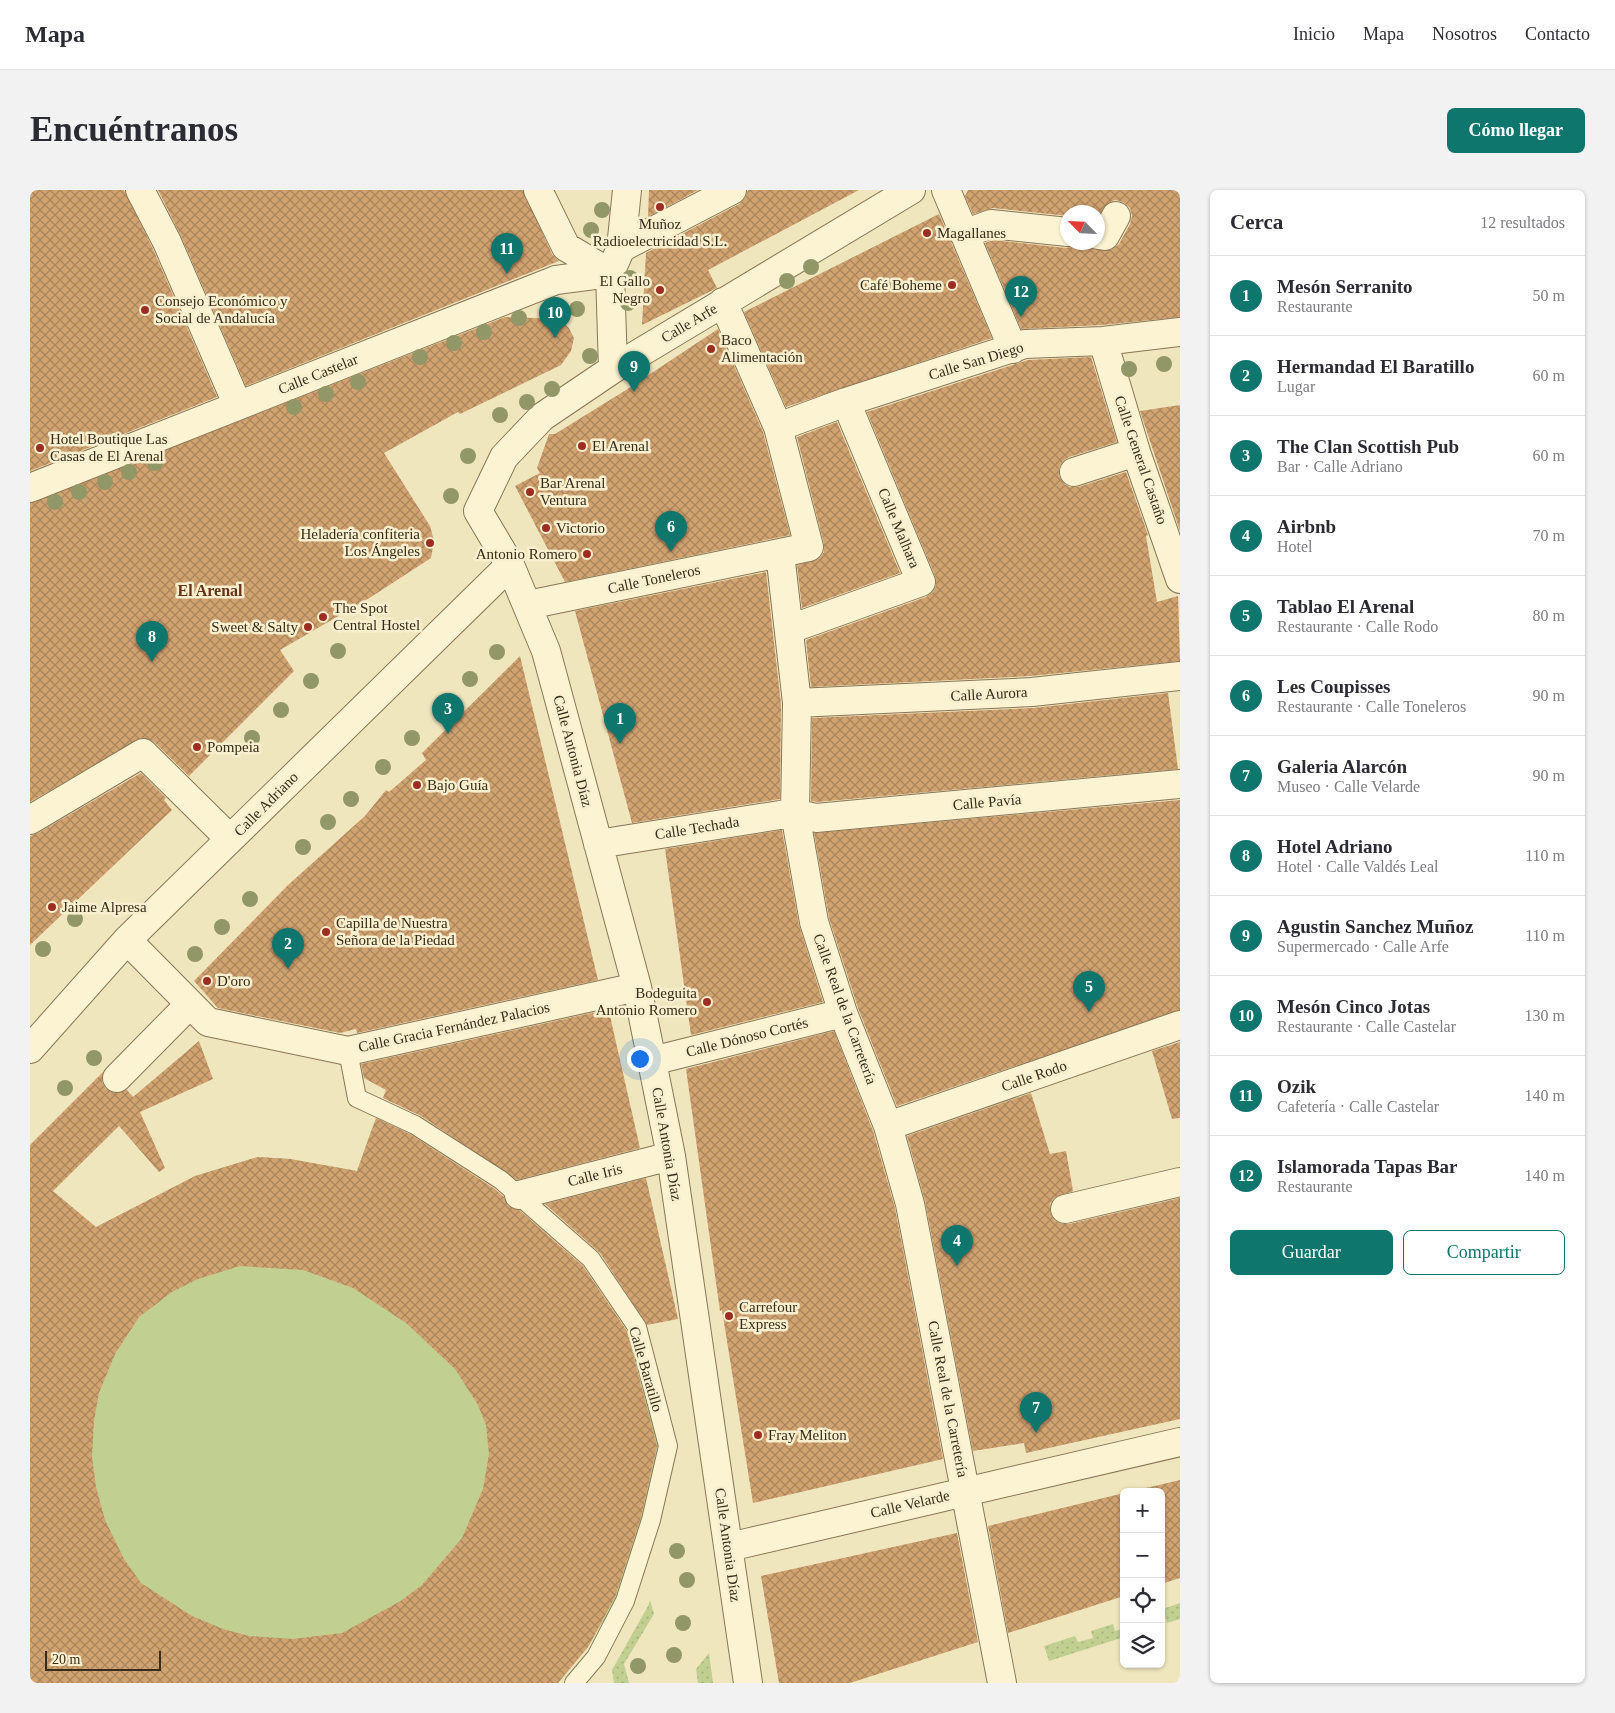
<!DOCTYPE html>
<html lang="es">
<meta charset="utf-8">
<style>
body{margin:0;font-family:Georgia,serif;background:#f2f2f3;color:#2b2b33}
.controls{position:absolute;right:15px;bottom:15px;display:grid;overflow:hidden;border-radius:8px;box-shadow:0 1px 4px #0004}
.controls button{width:45px;height:45px;display:grid;place-items:center;padding:0;border:0;border-bottom:1px solid #e1e1e2;background:#fff;color:#2b2b33;font:25px sans-serif}
.compass{position:absolute;left:1030px;top:15px;width:45px;height:45px;border-radius:50%;background:#fff;box-shadow:0 1px 4px #0004;rotate:294deg}
.scale{position:absolute;left:15px;bottom:12px;width:116px;box-sizing:border-box;padding-left:5px;border:2px solid #382c1b;border-top:0;font-size:14px;line-height:18px;white-space:nowrap;color:#382c1b;-webkit-text-stroke:4px #f7efce;paint-order:stroke}
.you{position:absolute;left:609px;top:868px;width:18px;height:18px;margin:-12px;border:4px solid #fff;border-radius:50%;background:#1a73e8;box-shadow:0 0 0 8px #1a73e833}
.badge{display:grid;place-items:center;width:32px;height:32px;border-radius:50%;background:#0f766e;color:#fff;font-size:16px;font-weight:700}
.pin{position:absolute;translate:-50% -41px;filter:drop-shadow(0 1px 2px #0008)}
.pin::after{content:'';position:absolute;top:26px;width:18px;height:15px;background:inherit;clip-path:polygon(0 0,100% 0,50% 100%)}
.list{margin:0;padding:0;list-style:none}
h2{display:flex;justify-content:space-between;align-items:center;height:65px;margin:0;padding:0 20px;font-size:21px}
h2 small{font-size:16px;font-weight:400;color:#7c7c81}
.list li{display:grid;grid-template-columns:32px 1fr auto;gap:15px;align-items:center;box-sizing:border-box;height:80px;padding:0 20px;border-top:1px solid #e1e1e2}
.list b{display:block;font-size:19px;white-space:nowrap}
.list p{margin:0;font-size:16px;white-space:nowrap;color:#7c7c81}
.list em{font-size:16px;font-style:normal;color:#7c7c81}
.actions{display:flex;gap:10px;padding:15px 20px}
.actions a{flex:1;padding:11px 0;border:1px solid #0f766e;border-radius:8px;text-align:center;font-size:18px;color:#0f766e}
.actions .main{background:#0f766e;color:#fff}
.icon{flex:none;width:28px;height:28px;fill:none;stroke:currentColor;stroke-width:2;stroke-linecap:round;stroke-linejoin:round}
.map{position:relative;flex:none;width:1150px;height:1493px;overflow:hidden;border-radius:8px}
header{display:flex;align-items:center;gap:30px;box-sizing:border-box;height:70px;padding:0 25px;background:#fff;border-bottom:1px solid #e1e1e2}
header strong{font-size:24px}
nav{display:flex;gap:28px;margin-inline-start:auto;font-size:18px}
.intro{display:flex;align-items:center;justify-content:space-between;box-sizing:border-box;height:120px;padding:0 30px}
h1{margin:0;font-size:35px}
.button{padding:12px 22px;border-radius:8px;background:#0f766e;color:#fff;font-size:18px;font-weight:700}
main{display:flex;gap:30px;padding:0 30px}
aside{flex:1;background:#fff;border-radius:8px;box-shadow:0 1px 4px #0004}
.map>svg:first-child{display:block}
.grass{fill:url(#grass-dots)}
.pitch{fill:#c1cf91}
.building{fill:url(#building-cross-hatch);fill-rule:evenodd}
.lines{fill:none;stroke-linecap:round;stroke-linejoin:round}
.lane-casing{stroke:#897655;stroke-width:20}
.street-casing{stroke:#897655;stroke-width:30}
.lane{stroke:#fbf3d1;stroke-width:18}
.street{stroke:#fbf3d1;stroke-width:28}
.tree{fill:#919767}
.poi-dot{fill:#9c2d22;stroke:#f7efce;stroke-width:2}
.labels{text-anchor:middle;dominant-baseline:central;stroke-width:5;stroke-linejoin:round;paint-order:stroke}
.poi-label{font-size:15px;fill:#382c1b;stroke:#f7efce;text-anchor:start}
.street-label{font-size:15px;fill:#382c1b;stroke:#f7efce}
.neighbourhood-label{font-size:16px;font-weight:bold;fill:#673018;stroke:#f7efce}
</style>
<header>
<strong>Mapa</strong>
<nav><a>Inicio</a><a>Mapa</a><a>Nosotros</a><a>Contacto</a></nav>
</header>
<div class="intro"><h1>Encuéntranos</h1><a class="button">Cómo llegar</a></div>
<main>
<div class="map">
<svg width="1150" height="1493" viewBox="0 0 1150 1493">
<defs>
<pattern id="grass-dots" width="8" height="8" patternUnits="userSpaceOnUse" patternTransform="scale(1.25)"><rect width="8" height="8" fill="#c1cf91"/><path d="M2 2h.1M6 6h.1" fill="none" stroke="#a7b27c" stroke-width="1.8" stroke-linecap="round"/></pattern>
<pattern id="building-cross-hatch" width="8" height="8" patternUnits="userSpaceOnUse" patternTransform="scale(1.25)"><rect width="8" height="8" fill="#d1a371"/><path d="M0 0l8 8M0 8l8-8" fill="none" stroke="#ab855c"/></pattern>
</defs>
<rect width="100%" height="100%" fill="#f0e6be"/>
<path class="grass" d="M 620,1410 L 624,1424 L 594,1474 L 599,1493 L 584,1493 L 582,1480 L 618,1416 Z
M 1150,1413 L 1150,1429 L 1137,1433 L 1133,1419 Z
M 1091,1431 L 1094,1431 L 1094,1447 L 1019,1471 L 1014,1456 L 1045,1446 L 1048,1452 L 1063,1448 L 1061,1441 L 1083,1434 L 1085,1441 L 1093,1439 Z
M 679,1463 L 683,1493 L 668,1493 L 666,1479 Z"/>
<path class="pitch" d="M 342,938 L 557,1089 L 601,1152 L 631,1260 L 618,1323 L 591,1402 L 558,1457 L 528,1493 L 5,1493 L 0,1134 L 165,986 L 228,967 L 260,969 L 327,981 Z"/>
<path class="building" d="M 0,0 L 94,0 L 123,59 L 187,207 L 0,281 Z
M 128,0 L 493,0 L 522,64 L 529,71 L 216,196 L 151,46 Z
M 619,0 L 668,0 L 618,27 Z
M 718,0 L 829,0 L 678,80 L 687,98 L 612,135 L 616,63 L 709,14 L 715,8 Z
M 938,0 L 1150,0 L 1150,127 L 1072,135 L 991,139 L 955,53 L 963,50 L 1036,58 L 1055,52 L 1065,60 L 1081,60 L 1089,54 L 1100,34 L 1102,26 L 1100,18 L 1093,12 L 1085,10 L 1078,13 L 1068,27 L 1068,22 L 1038,22 L 1038,26 L 963,18 L 943,24 L 935,6 Z
M 909,24 L 962,148 L 756,217 L 714,122 Z
M 475,127 L 528,129 L 539,138 L 544,148 L 541,161 L 531,175 L 430,224 L 428,222 L 354,263 L 400,336 L 404,351 L 401,368 L 341,407 L 250,460 L 264,481 L 159,586 L 124,552 L 111,548 L 0,612 L 0,313 Z
M 688,139 L 733,242 L 760,345 L 535,392 L 485,296 L 510,283 L 507,278 L 519,244 L 525,244 L 596,200 Z
M 1061,167 L 1087,252 L 1039,267 L 1033,271 L 1029,278 L 1029,286 L 1034,294 L 1040,297 L 1048,297 L 1096,282 L 1118,345 L 1116,346 L 1127,412 L 1148,406 L 1150,471 L 1001,486 L 781,497 L 776,450 L 896,407 L 903,402 L 906,395 L 905,386 L 837,222 L 998,170 Z
M 1150,215 L 1150,341 L 1110,221 Z
M 807,232 L 870,383 L 772,418 L 767,375 L 789,369 L 794,362 L 794,354 L 767,247 Z
M 736,382 L 751,514 L 750,609 L 602,633 L 545,421 Z
M 490,466 L 568,790 L 327,843 L 326,839 L 310,843 L 188,818 L 164,791 L 258,695 L 335,626 L 356,600 L 359,602 L 396,570 L 392,563 Z
M 1138,503 L 1148,579 L 787,612 L 781,611 L 782,528 L 1003,518 Z
M 111,583 L 136,608 L 134,610 L 142,620 L 0,755 L 0,646 L 8,643 Z
M 1150,610 L 1150,820 L 867,916 L 828,818 L 799,728 L 784,643 Z
M 752,640 L 769,735 L 793,812 L 661,845 L 635,659 Z
M 575,820 L 576,827 L 580,826 L 610,958 L 487,990 L 391,926 L 353,908 L 356,900 L 334,888 L 331,874 Z
M 804,841 L 843,941 L 865,1018 L 913,1269 L 723,1313 L 692,1120 L 690,1121 L 656,879 Z
M 169,851 L 183,889 L 110,922 L 135,978 L 129,982 L 89,936 L 23,1001 L 66,1037 L 165,986 L 228,967 L 260,969 L 327,981 L 346,928 L 380,944 L 465,999 L 474,1007 L 478,1016 L 489,1020 L 553,1076 L 597,1141 L 627,1256 L 611,1327 L 585,1407 L 558,1457 L 528,1493 L 0,1493 L 0,955 L 73,882 L 72,892 L 76,899 L 84,903 L 97,900 L 103,907 ZM 210,1076 L 273,1080 L 323,1098 L 376,1133 L 425,1179 L 448,1215 L 456,1235 L 459,1264 L 453,1299 L 432,1348 L 392,1395 L 369,1412 L 312,1443 L 263,1449 L 219,1446 L 193,1439 L 162,1426 L 111,1393 L 94,1369 L 75,1330 L 66,1297 L 62,1267 L 64,1231 L 69,1203 L 85,1164 L 109,1127 L 142,1102 L 168,1089 Z
M 1150,852 L 1150,928 L 1142,929 L 1122,861 Z
M 1001,903 L 1020,964 L 1036,961 L 1043,1001 L 1024,1008 L 1020,1014 L 1020,1022 L 1024,1030 L 1031,1034 L 1039,1034 L 1150,1008 L 1150,1229 L 996,1263 L 994,1253 L 943,1261 L 895,1011 L 877,946 Z
M 616,988 L 648,1129 L 617,1135 L 570,1063 L 515,1014 Z
M 1150,1290 L 1150,1388 L 1131,1394 L 1131,1302 L 1099,1302 Z
M 1094,1303 L 1094,1406 L 978,1443 L 958,1336 Z
M 927,1343 L 948,1452 L 820,1493 L 749,1493 L 731,1386 Z"/>
<g class="lines">
<defs>
<path id="lane" d="M 318,861 L 327,908 L 385,935 L 471,990 L 561,1069 L 607,1137 L 638,1256 L 621,1330 L 595,1411 L 566,1467 L 544,1493"/>
<path id="street" d="M 110,0 L 137,52 L 208,216
M 508,0 L 536,57 L 580,83
M 916,0 L 983,159
M 934,44 L 961,34 L 1038,42
M 1068,45 L 1075,46 L 1086,26
M 591,58 L 702,0
M 693,112 L 748,237 L 779,357 L 750,363 L 767,513 L 765,623 L 784,732 L 813,823 L 858,936 L 880,1014 L 972,1493
M 1073,151 L 1106,262 L 1150,389
M 583,179 L 580,83 L 591,58 L 597,0
M 748,237 L 816,212 L 995,154 L 1073,151 L 1150,142
M 1044,282 L 1106,262
M 0,298 L 526,90 L 580,83
M 498,415 L 750,363
M 760,439 L 891,392 L 816,212
M 767,513 L 1002,502 L 1150,486
M 0,630 L 113,563 L 200,649
M 568,654 L 750,625 L 765,623 L 786,628 L 1150,594
M 97,750 L 178,832 L 318,861 L 607,797
M 0,859 L 97,750 L 480,375
M 622,871 L 813,823
M 87,888 L 160,814
M 858,936 L 1150,835
M 489,1005 L 641,966
M 1035,1019 L 1150,992
M 699,1357 L 1150,1252
M 718,1493 L 641,966 L 607,797 L 516,461 L 480,375 L 448,321 L 474,267 L 512,227 L 583,179 L 881,0"/>
</defs>
<use href="#lane" class="lane-casing"/>
<use href="#street" class="street-casing"/>
<use href="#lane" class="lane"/>
<use href="#street" class="street"/>
</g>
<g class="tree">
<circle cx="572" cy="20" r="8"/>
<circle cx="561" cy="40" r="8"/>
<circle cx="781" cy="77" r="8"/>
<circle cx="600" cy="88" r="8"/>
<circle cx="757" cy="91" r="8"/>
<circle cx="598" cy="113" r="8"/>
<circle cx="523" cy="116" r="8"/>
<circle cx="547" cy="119" r="8"/>
<circle cx="489" cy="128" r="8"/>
<circle cx="454" cy="142" r="8"/>
<circle cx="424" cy="153" r="8"/>
<circle cx="560" cy="166" r="8"/>
<circle cx="390" cy="167" r="8"/>
<circle cx="1134" cy="174" r="8"/>
<circle cx="1099" cy="179" r="8"/>
<circle cx="328" cy="192" r="8"/>
<circle cx="522" cy="199" r="8"/>
<circle cx="296" cy="204" r="8"/>
<circle cx="497" cy="212" r="8"/>
<circle cx="264" cy="217" r="8"/>
<circle cx="470" cy="225" r="8"/>
<circle cx="438" cy="266" r="8"/>
<circle cx="125" cy="273" r="8"/>
<circle cx="99" cy="282" r="8"/>
<circle cx="75" cy="292" r="8"/>
<circle cx="49" cy="302" r="8"/>
<circle cx="421" cy="306" r="8"/>
<circle cx="25" cy="312" r="8"/>
<circle cx="308" cy="461" r="8"/>
<circle cx="467" cy="462" r="8"/>
<circle cx="440" cy="489" r="8"/>
<circle cx="281" cy="491" r="8"/>
<circle cx="411" cy="518" r="8"/>
<circle cx="251" cy="520" r="8"/>
<circle cx="222" cy="548" r="8"/>
<circle cx="382" cy="548" r="8"/>
<circle cx="353" cy="577" r="8"/>
<circle cx="321" cy="609" r="8"/>
<circle cx="298" cy="632" r="8"/>
<circle cx="273" cy="657" r="8"/>
<circle cx="220" cy="709" r="8"/>
<circle cx="45" cy="729" r="8"/>
<circle cx="192" cy="737" r="8"/>
<circle cx="13" cy="759" r="8"/>
<circle cx="165" cy="764" r="8"/>
<circle cx="64" cy="868" r="8"/>
<circle cx="35" cy="898" r="8"/>
<circle cx="647" cy="1361" r="8"/>
<circle cx="657" cy="1390" r="8"/>
<circle cx="653" cy="1433" r="8"/>
<circle cx="644" cy="1465" r="8"/>
<circle cx="608" cy="1476" r="8"/>
</g>
<g class="poi-dot">
<circle cx="630" cy="17" r="5"/>
<circle cx="897" cy="43" r="5"/>
<circle cx="922" cy="95" r="5"/>
<circle cx="630" cy="100" r="5"/>
<circle cx="115" cy="120" r="5"/>
<circle cx="681" cy="159" r="5"/>
<circle cx="552" cy="256" r="5"/>
<circle cx="10" cy="258" r="5"/>
<circle cx="500" cy="302" r="5"/>
<circle cx="516" cy="338" r="5"/>
<circle cx="400" cy="353" r="5"/>
<circle cx="557" cy="364" r="5"/>
<circle cx="293" cy="427" r="5"/>
<circle cx="278" cy="437" r="5"/>
<circle cx="167" cy="557" r="5"/>
<circle cx="387" cy="595" r="5"/>
<circle cx="22" cy="717" r="5"/>
<circle cx="296" cy="742" r="5"/>
<circle cx="177" cy="791" r="5"/>
<circle cx="677" cy="812" r="5"/>
<circle cx="699" cy="1126" r="5"/>
<circle cx="728" cy="1245" r="5"/>
</g>
<g class="labels">
<g class="poi-label">
<text x="630" y="34" text-anchor="middle">Muñoz<tspan x="630" dy="17">Radioelectricidad S.L.</tspan></text>
<text x="907" y="43">Magallanes</text>
<text x="620" y="91" text-anchor="end">El Gallo<tspan x="620" dy="17">Negro</tspan></text>
<text x="912" y="95" text-anchor="end">Café Boheme</text>
<text x="125" y="111">Consejo Económico y<tspan x="125" dy="17">Social de Andalucía</tspan></text>
<text x="691" y="150">Baco<tspan x="691" dy="17">Alimentación</tspan></text>
<text x="20" y="249">Hotel Boutique Las<tspan x="20" dy="17">Casas de El Arenal</tspan></text>
<text x="562" y="256">El Arenal</text>
<text x="510" y="293">Bar Arenal<tspan x="510" dy="17">Ventura</tspan></text>
<text x="526" y="338">Victorio</text>
<text x="390" y="344" text-anchor="end">Heladería confiteria<tspan x="390" dy="17">Los Ángeles</tspan></text>
<text x="547" y="364" text-anchor="end">Antonio Romero</text>
<text x="303" y="418">The Spot<tspan x="303" dy="17">Central Hostel</tspan></text>
<text x="268" y="437" text-anchor="end">Sweet &amp; Salty</text>
<text x="177" y="557">Pompeia</text>
<text x="397" y="595">Bajo Guía</text>
<text x="32" y="717">Jaime Alpresa</text>
<text x="306" y="733">Capilla de Nuestra<tspan x="306" dy="17">Señora de la Piedad</tspan></text>
<text x="187" y="791">D'oro</text>
<text x="667" y="803" text-anchor="end">Bodeguita<tspan x="667" dy="17">Antonio Romero</tspan></text>
<text x="709" y="1117">Carrefour<tspan x="709" dy="17">Express</tspan></text>
<text x="738" y="1245">Fray Meliton</text>
</g>
<g class="street-label">
<text transform="translate(659 133) rotate(-31)">Calle Arfe</text>
<text transform="translate(946 171) rotate(-17)">Calle San Diego</text>
<text transform="translate(288 184) rotate(-22)">Calle Castelar</text>
<text transform="translate(1111 270) rotate(71)">Calle General Castaño</text>
<text transform="translate(869 338) rotate(67)">Calle Malhara</text>
<text transform="translate(624 389) rotate(-12)">Calle Toneleros</text>
<text transform="translate(959 504) rotate(-3)">Calle Aurora</text>
<text transform="translate(543 561) rotate(75)">Calle Antonia Díaz</text>
<text transform="translate(957 612) rotate(-5)">Calle Pavía</text>
<text transform="translate(236 614) rotate(-45)">Calle Adriano</text>
<text transform="translate(667 638) rotate(-9)">Calle Techada</text>
<text transform="translate(815 819) rotate(70)">Calle Real de la Carretería</text>
<text transform="translate(424 837) rotate(-12)">Calle Gracia Fernández Palacios</text>
<text transform="translate(717 847) rotate(-14)">Calle Dónoso Cortés</text>
<text transform="translate(1004 886) rotate(-19)">Calle Rodo</text>
<text transform="translate(637 954) rotate(80)">Calle Antonia Díaz</text>
<text transform="translate(565 985) rotate(-14)">Calle Iris</text>
<text transform="translate(616 1179) rotate(74)">Calle Baratillo</text>
<text transform="translate(918 1209) rotate(79)">Calle Real de la Carretería</text>
<text transform="translate(880 1314) rotate(-13)">Calle Velarde</text>
<text transform="translate(698 1355) rotate(82)">Calle Antonia Díaz</text>
</g>
<g class="neighbourhood-label">
<text x="180" y="400">El Arenal</text>
</g>
</g>
</svg>
<div class="controls">
<button>+</button>
<button>−</button>
<button><svg class="icon" aria-label="locate" viewBox="0 0 24 24"><circle cx="12" cy="12" r="6"/><path d="M12 2v4M12 18v4M2 12h4M18 12h4"/></svg></button>
<button><svg class="icon" aria-label="layers" viewBox="0 0 24 24"><path d="M12 4l9 5-9 5-9-5zM3 14l9 5 9-5"/></svg></button>
</div>
<svg class="compass" viewBox="-18 -18 36 36"><path d="M0-13l5 13h-10z" fill="#e53935"/><path d="M0 13l5-13h-10z" fill="#7c7c81"/></svg>
<div class="scale">20 m</div>
<div class="you"></div>
<div class="pin badge" style="left:590px;top:554px">1</div>
<div class="pin badge" style="left:258px;top:779px">2</div>
<div class="pin badge" style="left:418px;top:544px">3</div>
<div class="pin badge" style="left:927px;top:1076px">4</div>
<div class="pin badge" style="left:1059px;top:822px">5</div>
<div class="pin badge" style="left:641px;top:362px">6</div>
<div class="pin badge" style="left:1006px;top:1243px">7</div>
<div class="pin badge" style="left:122px;top:472px">8</div>
<div class="pin badge" style="left:604px;top:202px">9</div>
<div class="pin badge" style="left:525px;top:148px">10</div>
<div class="pin badge" style="left:477px;top:84px">11</div>
<div class="pin badge" style="left:991px;top:127px">12</div>
</div>
<aside>
<h2>Cerca<small>12 resultados</small></h2>
<ul class="list">
<li><span class="badge">1</span><div><b>Mesón Serranito</b><p>Restaurante</p></div><em>50 m</em></li>
<li><span class="badge">2</span><div><b>Hermandad El Baratillo</b><p>Lugar</p></div><em>60 m</em></li>
<li><span class="badge">3</span><div><b>The Clan Scottish Pub</b><p>Bar · Calle Adriano</p></div><em>60 m</em></li>
<li><span class="badge">4</span><div><b>Airbnb</b><p>Hotel</p></div><em>70 m</em></li>
<li><span class="badge">5</span><div><b>Tablao El Arenal</b><p>Restaurante · Calle Rodo</p></div><em>80 m</em></li>
<li><span class="badge">6</span><div><b>Les Coupisses</b><p>Restaurante · Calle Toneleros</p></div><em>90 m</em></li>
<li><span class="badge">7</span><div><b>Galeria Alarcón</b><p>Museo · Calle Velarde</p></div><em>90 m</em></li>
<li><span class="badge">8</span><div><b>Hotel Adriano</b><p>Hotel · Calle Valdés Leal</p></div><em>110 m</em></li>
<li><span class="badge">9</span><div><b>Agustin Sanchez Muñoz</b><p>Supermercado · Calle Arfe</p></div><em>110 m</em></li>
<li><span class="badge">10</span><div><b>Mesón Cinco Jotas</b><p>Restaurante · Calle Castelar</p></div><em>130 m</em></li>
<li><span class="badge">11</span><div><b>Ozik</b><p>Cafetería · Calle Castelar</p></div><em>140 m</em></li>
<li><span class="badge">12</span><div><b>Islamorada Tapas Bar</b><p>Restaurante</p></div><em>140 m</em></li>
</ul>
<div class="actions"><a class="main">Guardar</a><a>Compartir</a></div>
</aside>
</main>
